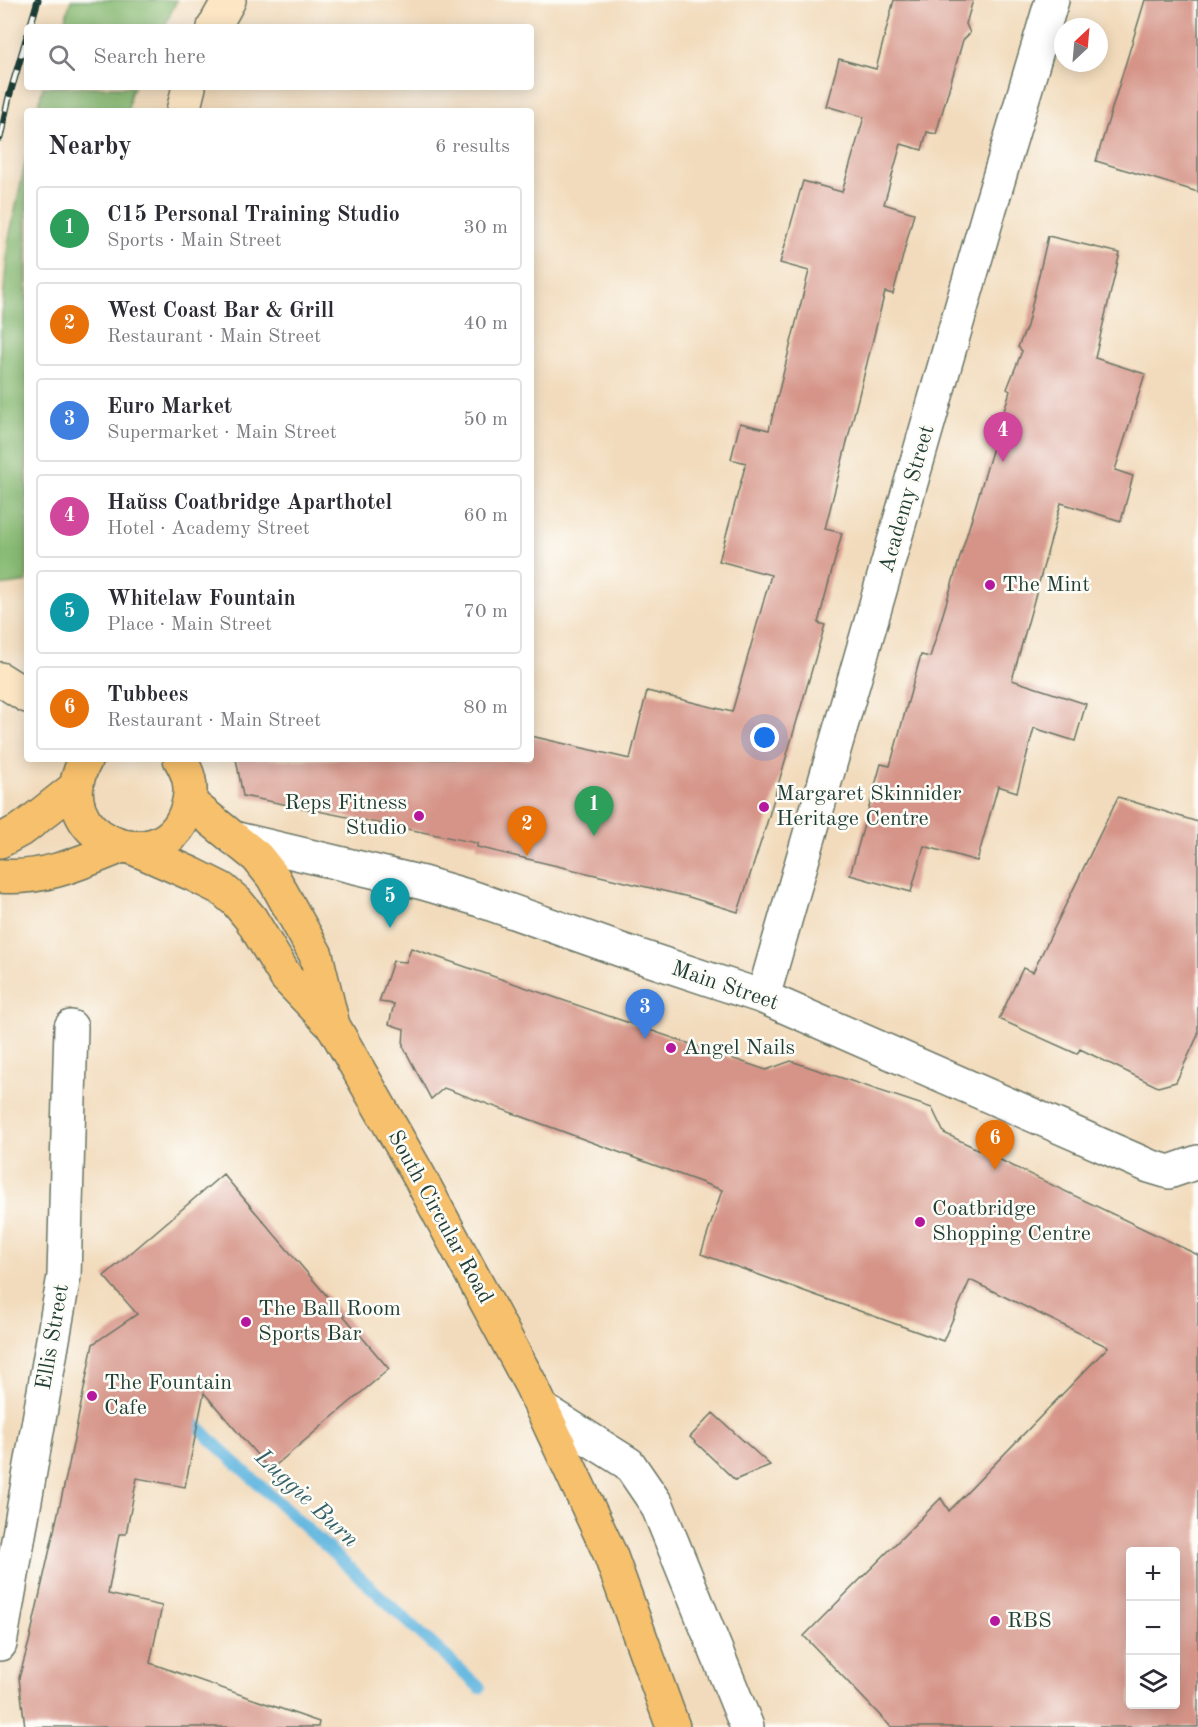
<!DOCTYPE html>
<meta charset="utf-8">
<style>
body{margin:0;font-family:"Old Standard TT",serif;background:#f2f2f3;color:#2b2b33}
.controls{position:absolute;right:18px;bottom:18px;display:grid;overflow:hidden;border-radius:6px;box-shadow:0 3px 15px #0003}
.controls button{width:54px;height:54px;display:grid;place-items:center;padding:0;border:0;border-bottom:2px solid #e1e1e2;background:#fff;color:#2b2b33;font:30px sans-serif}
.compass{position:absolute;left:1054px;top:18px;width:54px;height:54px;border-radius:50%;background:#fff;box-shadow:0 3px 15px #0003;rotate:26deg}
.you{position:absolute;left:765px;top:738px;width:21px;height:21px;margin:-15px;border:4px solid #fff;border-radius:50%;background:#1a73e8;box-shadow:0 0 0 9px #1a73e833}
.badge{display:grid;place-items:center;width:39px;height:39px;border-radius:50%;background:#d93025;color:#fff;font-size:20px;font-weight:700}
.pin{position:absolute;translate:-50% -50px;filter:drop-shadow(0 2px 3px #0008)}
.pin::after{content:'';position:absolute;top:32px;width:21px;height:18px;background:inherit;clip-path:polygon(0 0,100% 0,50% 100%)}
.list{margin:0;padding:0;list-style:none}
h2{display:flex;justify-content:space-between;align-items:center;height:78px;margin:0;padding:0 24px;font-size:26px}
h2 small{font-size:20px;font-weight:400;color:#7c7c81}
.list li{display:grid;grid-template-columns:39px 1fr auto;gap:18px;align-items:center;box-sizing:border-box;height:84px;margin:0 12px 12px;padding:0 12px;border:2px solid #e1e1e2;border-radius:6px}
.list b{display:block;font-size:22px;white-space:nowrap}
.list p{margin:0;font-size:20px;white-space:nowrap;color:#7c7c81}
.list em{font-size:20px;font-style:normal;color:#7c7c81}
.icon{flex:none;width:33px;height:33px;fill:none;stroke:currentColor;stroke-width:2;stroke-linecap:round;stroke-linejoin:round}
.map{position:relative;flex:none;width:1198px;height:1727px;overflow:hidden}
.search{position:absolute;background:#fff;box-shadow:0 3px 15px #0003;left:24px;top:24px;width:510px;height:66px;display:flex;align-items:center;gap:15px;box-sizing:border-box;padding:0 21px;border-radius:6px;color:#7c7c81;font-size:22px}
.panel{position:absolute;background:#fff;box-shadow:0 3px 15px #0003;left:24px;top:108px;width:510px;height:654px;border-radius:6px}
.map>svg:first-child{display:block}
.forest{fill:#89bb74;stroke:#547c54;stroke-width:1.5}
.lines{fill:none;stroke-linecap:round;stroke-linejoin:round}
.stream{stroke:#64b7e0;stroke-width:12}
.building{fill:#d69488;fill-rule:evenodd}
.street-casing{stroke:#697464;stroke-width:36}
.secondary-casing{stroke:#697464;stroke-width:36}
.primary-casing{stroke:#697464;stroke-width:36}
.street{stroke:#fff;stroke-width:33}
.secondary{stroke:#fce6c4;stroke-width:33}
.primary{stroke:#f7c06c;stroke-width:33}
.rail-casing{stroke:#1f3d34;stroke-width:7}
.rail{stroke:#fdfcf7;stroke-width:4.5;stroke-dasharray:14;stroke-linecap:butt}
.poi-dot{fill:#b5179e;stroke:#fdfcf7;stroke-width:2}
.labels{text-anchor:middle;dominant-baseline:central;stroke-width:5;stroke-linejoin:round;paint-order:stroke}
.street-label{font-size:22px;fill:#1f3d34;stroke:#fdfcf7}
.poi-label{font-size:22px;fill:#1f3d34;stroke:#fdfcf7;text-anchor:start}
.water-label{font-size:24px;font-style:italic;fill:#346268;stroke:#fdfcf7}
</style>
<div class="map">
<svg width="1198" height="1727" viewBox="0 0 1198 1727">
<rect width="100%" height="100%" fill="#fdfcf7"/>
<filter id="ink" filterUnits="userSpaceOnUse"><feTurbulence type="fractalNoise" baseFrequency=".0167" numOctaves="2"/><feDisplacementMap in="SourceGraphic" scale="12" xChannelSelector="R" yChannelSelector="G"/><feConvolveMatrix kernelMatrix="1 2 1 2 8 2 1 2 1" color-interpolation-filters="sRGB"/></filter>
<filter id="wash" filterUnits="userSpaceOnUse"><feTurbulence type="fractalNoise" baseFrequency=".008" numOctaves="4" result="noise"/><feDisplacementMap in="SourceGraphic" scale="24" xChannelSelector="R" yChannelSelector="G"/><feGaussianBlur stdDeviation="1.35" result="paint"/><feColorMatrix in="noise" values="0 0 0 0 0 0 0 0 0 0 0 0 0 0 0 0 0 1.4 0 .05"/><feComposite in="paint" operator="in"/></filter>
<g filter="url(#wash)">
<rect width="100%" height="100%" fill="#f2dbbc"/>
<path class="forest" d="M 71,0 L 177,0 L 164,27 L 63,27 Z
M 43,87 L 134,87 L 130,95 L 128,111 L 37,111 Z
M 27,155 L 27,582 L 0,586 L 0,339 L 8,243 Z"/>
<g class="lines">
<path class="stream" d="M 187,1415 L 215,1444 L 480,1688"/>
</g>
<g id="blocks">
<path class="building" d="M 894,0 L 973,0 L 966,24 L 970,33 L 963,40 L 936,134 L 927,132 L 922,150 L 901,144 L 884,204 L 914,213 L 893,294 L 885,292 L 825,529 L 842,533 L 818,623 L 825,625 L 766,826 L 738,912 L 689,897 L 477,847 L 477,843 L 243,796 L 236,759 L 531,759 L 531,736 L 630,759 L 647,691 L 732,712 L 771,575 L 719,561 L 746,463 L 731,459 L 740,423 L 769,430 L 809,271 L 780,263 L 803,181 L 842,192 L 864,117 L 826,106 L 839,59 L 876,69 Z
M 1145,0 L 1198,0 L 1198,192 L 1096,161 Z
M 1048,236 L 1120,253 L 1095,358 L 1145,374 L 1115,470 L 1133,476 L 1121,521 L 1061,503 L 1012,680 L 1086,704 L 1075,741 L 1034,728 L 1017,792 L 998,786 L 977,861 L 924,846 L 911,892 L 850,875 L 881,764 L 890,766 L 921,655 L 930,657 L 1010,391 L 1007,389 L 1022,351 L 1018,347 L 1027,326 Z
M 1118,797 L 1198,822 L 1198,1035 L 1176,1082 L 1158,1087 L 1080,1049 L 1077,1054 L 999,1019 L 1023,968 L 1033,972 Z
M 411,948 L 766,1070 L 791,1061 L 932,1108 L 944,1133 L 1198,1255 L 1198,1727 L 891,1727 L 804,1636 L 941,1498 L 949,1511 L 1108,1347 L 970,1280 L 943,1341 L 701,1254 L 722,1190 L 444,1088 L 431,1099 L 403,1046 L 404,1029 L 389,1024 L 394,1004 L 379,1002 L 393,961 L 406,962 ZM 1131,1551 L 1176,1551 L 1176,1704 L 1131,1704 Z
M 223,1174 L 389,1369 L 270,1470 L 204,1393 L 185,1487 L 137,1478 L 126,1534 L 119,1534 L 108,1594 L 162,1606 L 150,1663 L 319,1722 L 318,1727 L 25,1727 L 19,1678 L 29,1642 L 69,1464 L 93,1344 L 137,1314 L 104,1276 Z
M 713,1413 L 770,1465 L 735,1480 L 690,1437 Z"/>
</g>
</g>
<g filter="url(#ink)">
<use href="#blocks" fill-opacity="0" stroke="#697464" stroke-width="1.5"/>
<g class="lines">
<defs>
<path id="street" d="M 233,838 L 423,883 L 474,898 L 621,950 L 763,997 L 1149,1166 L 1169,1172 L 1198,1162
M 763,997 L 990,208 L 1052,0
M 542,1409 L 629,1464 L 657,1505 L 747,1727
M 0,1644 L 64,1276 L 71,1027"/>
<path id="secondary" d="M 214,27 L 229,0
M 183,111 L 189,87
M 0,679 L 27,696"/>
<path id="primary" d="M 86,759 C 42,836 161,884 186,812 C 193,792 191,777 180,759
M 189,802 L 257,857 L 273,877 L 316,955 L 333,1025
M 0,841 L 24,828 L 77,786
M 133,848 L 192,874 L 222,889 L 237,902 L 251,919 L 286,977 L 334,1027 L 419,1176 L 531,1385 L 610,1554 L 673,1727
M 0,876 C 44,880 82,862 122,846"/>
</defs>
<use href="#street" class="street-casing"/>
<use href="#secondary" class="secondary-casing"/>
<use href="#primary" class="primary-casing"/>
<use href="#street" class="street"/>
<use href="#secondary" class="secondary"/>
<use href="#primary" class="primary"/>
<defs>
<path id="rail" d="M 30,27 L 38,0
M 0,138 L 9,97 L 27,36"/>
</defs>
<use href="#rail" class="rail-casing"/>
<use href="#rail" class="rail"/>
</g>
</g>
<g class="poi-dot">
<circle cx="990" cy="585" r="6"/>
<circle cx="764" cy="807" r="6"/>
<circle cx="419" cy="816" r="6"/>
<circle cx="671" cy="1048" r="6"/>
<circle cx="920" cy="1222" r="6"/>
<circle cx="246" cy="1322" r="6"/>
<circle cx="92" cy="1396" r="6"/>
<circle cx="995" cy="1621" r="6"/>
</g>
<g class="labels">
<g class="street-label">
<text transform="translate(907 499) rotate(-74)">Academy Street</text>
<text transform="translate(725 986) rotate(19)">Main Street</text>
<text transform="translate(440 1217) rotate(61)">South Circular Road</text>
<text transform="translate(53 1337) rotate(-80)">Ellis Street</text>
</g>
<g class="poi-label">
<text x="1002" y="585">The Mint</text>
<text x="776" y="794">Margaret Skinnider<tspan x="776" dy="25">Heritage Centre</tspan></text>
<text x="407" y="803" text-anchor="end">Reps Fitness<tspan x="407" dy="25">Studio</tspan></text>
<text x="683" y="1048">Angel Nails</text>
<text x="932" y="1209">Coatbridge<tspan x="932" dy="25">Shopping Centre</tspan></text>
<text x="258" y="1309">The Ball Room<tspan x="258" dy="25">Sports Bar</tspan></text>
<text x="104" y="1383">The Fountain<tspan x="104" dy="25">Cafe</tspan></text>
<text x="1007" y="1621">RBS</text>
</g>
<g class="water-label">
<text transform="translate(306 1499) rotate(43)">Luggie Burn</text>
</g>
</g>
</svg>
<div class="controls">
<button>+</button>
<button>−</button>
<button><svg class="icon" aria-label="layers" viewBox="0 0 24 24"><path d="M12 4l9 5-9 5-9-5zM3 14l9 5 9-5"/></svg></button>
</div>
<svg class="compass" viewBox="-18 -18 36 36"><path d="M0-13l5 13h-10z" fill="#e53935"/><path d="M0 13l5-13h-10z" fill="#7c7c81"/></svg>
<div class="you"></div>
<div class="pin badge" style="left:594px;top:836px;background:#2e9e5b">1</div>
<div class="pin badge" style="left:527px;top:856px;background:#e8710a">2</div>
<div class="pin badge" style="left:645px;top:1039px;background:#3f7fe0">3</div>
<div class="pin badge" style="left:1003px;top:462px;background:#d1479c">4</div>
<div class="pin badge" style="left:390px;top:928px;background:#0f9aa8">5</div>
<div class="pin badge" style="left:995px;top:1170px;background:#e8710a">6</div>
<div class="search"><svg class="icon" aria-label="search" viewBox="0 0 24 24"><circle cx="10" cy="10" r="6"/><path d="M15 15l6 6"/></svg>Search here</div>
<section class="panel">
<h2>Nearby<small>6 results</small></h2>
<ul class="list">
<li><span class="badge" style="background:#2e9e5b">1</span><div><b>C15 Personal Training Studio</b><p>Sports · Main Street</p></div><em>30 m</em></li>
<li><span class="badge" style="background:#e8710a">2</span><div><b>West Coast Bar &amp; Grill</b><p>Restaurant · Main Street</p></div><em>40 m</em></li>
<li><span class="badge" style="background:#3f7fe0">3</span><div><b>Euro Market</b><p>Supermarket · Main Street</p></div><em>50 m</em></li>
<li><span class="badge" style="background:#d1479c">4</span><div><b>Haŭss Coatbridge Aparthotel</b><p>Hotel · Academy Street</p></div><em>60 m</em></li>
<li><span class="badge" style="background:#0f9aa8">5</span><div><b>Whitelaw Fountain</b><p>Place · Main Street</p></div><em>70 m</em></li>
<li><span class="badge" style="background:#e8710a">6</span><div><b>Tubbees</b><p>Restaurant · Main Street</p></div><em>80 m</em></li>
</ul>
</section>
</div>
